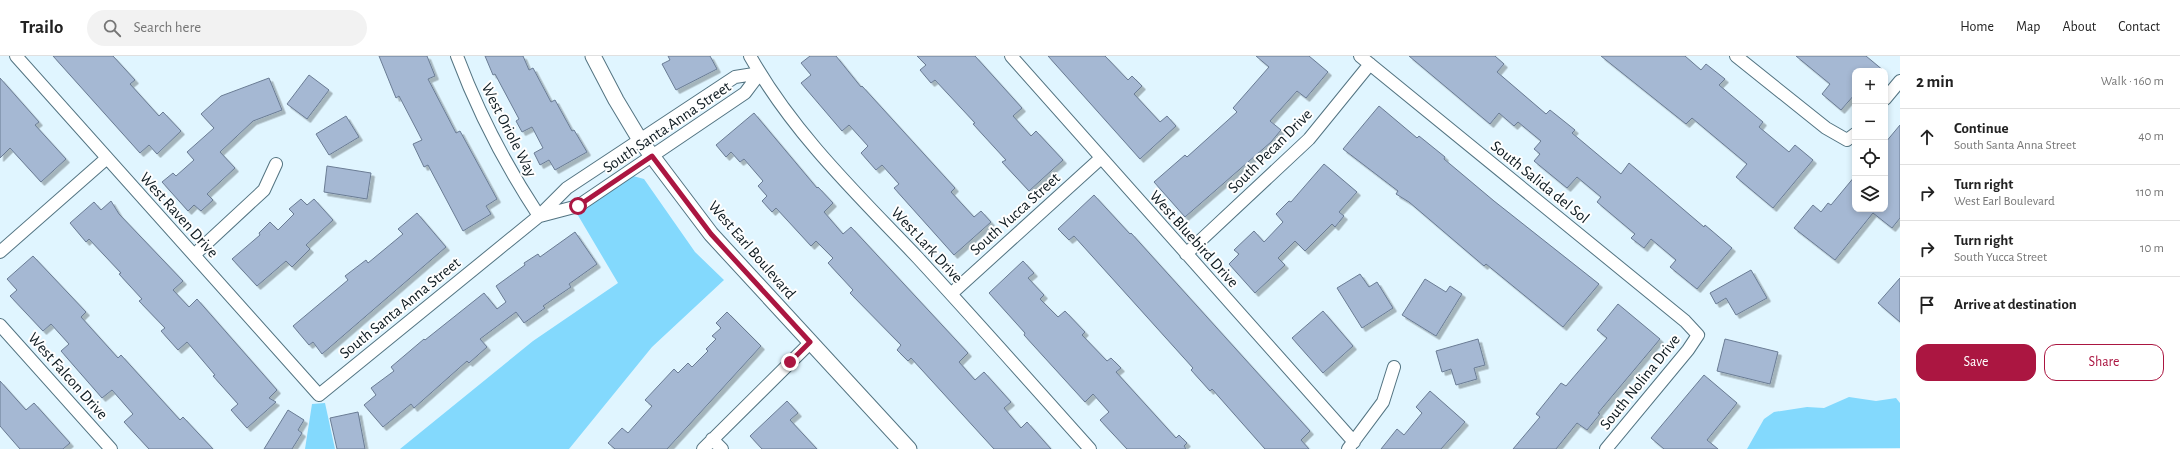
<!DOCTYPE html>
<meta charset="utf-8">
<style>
body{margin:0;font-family:"Alegreya Sans",sans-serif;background:#f2f2f2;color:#222}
.controls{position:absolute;right:12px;top:12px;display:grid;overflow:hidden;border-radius:8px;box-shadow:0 2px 6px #0003}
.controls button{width:36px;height:36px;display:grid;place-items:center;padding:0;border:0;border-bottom:1px solid #e0e0e0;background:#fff;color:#222;font:20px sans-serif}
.stop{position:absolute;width:12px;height:12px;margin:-9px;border:3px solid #ab1641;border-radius:50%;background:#fff}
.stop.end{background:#ab1641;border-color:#fff;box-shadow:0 1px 4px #0008}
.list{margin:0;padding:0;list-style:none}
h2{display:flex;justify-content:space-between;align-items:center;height:52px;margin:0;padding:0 16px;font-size:17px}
h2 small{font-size:13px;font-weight:400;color:#767676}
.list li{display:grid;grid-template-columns:26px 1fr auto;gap:12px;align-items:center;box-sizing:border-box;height:56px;padding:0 16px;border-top:1px solid #e0e0e0}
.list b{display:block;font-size:15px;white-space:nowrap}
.list p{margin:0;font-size:13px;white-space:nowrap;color:#767676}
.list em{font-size:13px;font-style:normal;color:#767676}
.actions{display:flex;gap:8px;padding:12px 16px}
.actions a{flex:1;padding:9px 0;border:1px solid #ab1641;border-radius:12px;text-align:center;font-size:14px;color:#ab1641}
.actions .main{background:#ab1641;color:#fff}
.icon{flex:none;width:22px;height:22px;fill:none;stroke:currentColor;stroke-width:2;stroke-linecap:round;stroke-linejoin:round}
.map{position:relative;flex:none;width:1900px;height:393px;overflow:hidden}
header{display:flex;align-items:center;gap:24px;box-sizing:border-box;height:56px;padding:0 20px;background:#fff;border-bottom:1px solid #e0e0e0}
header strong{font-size:19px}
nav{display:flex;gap:22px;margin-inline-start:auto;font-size:14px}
.search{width:280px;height:36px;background:#f2f2f2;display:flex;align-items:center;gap:10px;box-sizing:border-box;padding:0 14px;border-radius:22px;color:#767676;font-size:15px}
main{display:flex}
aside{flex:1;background:#fff}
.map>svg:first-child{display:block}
.green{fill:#83d9fd}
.building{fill:#a5b8d3;stroke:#6a7c94;filter:url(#shadow)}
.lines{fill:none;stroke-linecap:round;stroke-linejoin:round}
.minor-casing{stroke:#537482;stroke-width:14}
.tertiary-casing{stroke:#537482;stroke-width:17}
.minor{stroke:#fff;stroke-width:12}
.tertiary{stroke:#fff;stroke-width:15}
.route{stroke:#ab1641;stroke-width:5}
.labels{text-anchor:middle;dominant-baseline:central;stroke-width:4;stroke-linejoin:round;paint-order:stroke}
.street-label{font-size:16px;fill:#0c191f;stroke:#fefefe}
</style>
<header>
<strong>Trailo</strong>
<div class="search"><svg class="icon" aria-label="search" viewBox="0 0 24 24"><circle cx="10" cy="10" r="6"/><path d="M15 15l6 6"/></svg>Search here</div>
<nav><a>Home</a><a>Map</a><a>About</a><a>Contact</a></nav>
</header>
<main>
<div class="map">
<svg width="1900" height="393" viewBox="0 0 1900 393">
<defs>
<filter id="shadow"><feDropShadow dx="3.5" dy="3.5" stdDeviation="0" flood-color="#0004"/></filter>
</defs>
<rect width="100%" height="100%" fill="#e0f5ff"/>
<path class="green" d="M 633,120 L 644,123 L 695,196 L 724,224 L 652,291 L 569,393 L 400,393 L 533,285 L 618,227 L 576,156 Z
M 1849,341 L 1876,345 L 1896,342 L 1900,347 L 1900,392 L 1747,393 L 1764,363 L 1774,356 L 1807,351 L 1824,352 Z
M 325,347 L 335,393 L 305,393 L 312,348 Z"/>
<path class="building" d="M 53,0 L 113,0 L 135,24 L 130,28 L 159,60 L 163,56 L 181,75 L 157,98 L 149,89 L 140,97 Z
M 379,0 L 427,0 L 435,20 L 428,23 L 456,77 L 460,75 L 497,143 L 486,150 L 491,158 L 463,175 L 428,109 L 424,111 L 413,88 L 422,84 L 399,40 L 396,42 Z
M 485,0 L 523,0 L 529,14 L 533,12 L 551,46 L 555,44 L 572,75 L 574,74 L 587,96 L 555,114 L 549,104 L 540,109 L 534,97 L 543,92 L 532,71 L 522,76 L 516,65 L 519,63 L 495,18 L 493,19 Z
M 668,0 L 710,0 L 717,13 L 676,34 L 662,8 L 670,4 Z
M 810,0 L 836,0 L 861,31 L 862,30 L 955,132 L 951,136 L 974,161 L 981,155 L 991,166 L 954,199 L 894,132 L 899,128 L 882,109 L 876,114 L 861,97 L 868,90 L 849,69 L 842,75 L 801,27 L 811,19 L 801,7 Z
M 917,0 L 975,0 L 1022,52 L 1013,60 L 1031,80 L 1036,75 L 1063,104 L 1029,135 L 1002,106 L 1006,104 L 973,68 L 975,67 L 935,24 L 931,27 L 920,14 L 926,9 Z
M 1048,0 L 1105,0 L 1128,24 L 1132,20 L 1142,30 L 1134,38 L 1160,66 L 1167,60 L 1176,70 L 1140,103 Z
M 1256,0 L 1309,0 L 1328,16 L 1306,42 L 1297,35 L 1270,65 L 1281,74 L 1271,86 L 1185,161 L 1154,126 L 1185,99 L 1187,101 L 1237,56 L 1233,52 L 1269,11 Z
M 1409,0 L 1495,0 L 1504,8 L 1497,16 L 1546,58 L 1550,54 L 1575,74 L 1572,77 L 1621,118 L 1629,107 L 1704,171 L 1705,169 L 1732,192 L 1697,233 L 1670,211 L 1676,204 L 1651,183 L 1644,192 L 1631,182 L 1635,178 L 1597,146 L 1601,141 L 1577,121 L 1567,132 L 1534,105 L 1540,98 L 1534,93 L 1541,85 L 1518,66 L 1514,70 L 1499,57 L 1490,68 Z
M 1601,0 L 1685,0 L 1701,14 L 1706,8 L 1725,23 L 1719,29 L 1763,66 L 1759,71 L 1789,96 L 1795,89 L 1813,104 L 1773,152 L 1736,121 L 1747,108 L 1692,62 L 1686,68 Z
M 1796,0 L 1866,0 L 1884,15 L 1855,15 L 1855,38 L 1841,54 L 1822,38 L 1830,28 Z
M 309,19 L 329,34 L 307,63 L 287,48 Z
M 0,22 L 39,66 L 35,69 L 66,103 L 41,126 L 10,92 L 0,102 Z
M 269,22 L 282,54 L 253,65 L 220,96 L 235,112 L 207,138 L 213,144 L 201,155 L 194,149 L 188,155 L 162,126 L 173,117 L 176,120 L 194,104 L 187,96 L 214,72 L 201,58 L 221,40 Z
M 1379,50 L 1417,82 L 1419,80 L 1445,101 L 1444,103 L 1494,145 L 1599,228 L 1563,271 L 1486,208 L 1484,210 L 1409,146 L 1396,138 L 1398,135 L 1343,93 Z
M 754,57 L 817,132 L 818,131 L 833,147 L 824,156 L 843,178 L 851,171 L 968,297 L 959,306 L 975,324 L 984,316 L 1011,346 L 1004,352 L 1021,372 L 1027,366 L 1051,393 L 994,393 L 911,302 L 908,305 L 897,294 L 901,289 L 850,237 L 853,234 L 828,207 L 833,202 L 816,185 L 811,190 L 776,152 L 772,156 L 762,145 L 767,140 L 758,130 L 763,125 L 744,103 L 740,106 L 731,96 L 726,101 L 716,89 Z
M 346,60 L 359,81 L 329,99 L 316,78 Z
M 1900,69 L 1900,162 L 1892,172 L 1873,157 L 1835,204 L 1794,172 L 1813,149 L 1821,156 L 1828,147 L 1831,149 L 1855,120 L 1855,153 L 1885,153 L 1885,87 Z
M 1324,108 L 1357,136 L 1339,156 L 1344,160 L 1335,171 L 1332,168 L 1305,195 L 1295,185 L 1278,202 L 1285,209 L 1255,237 L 1229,208 L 1239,198 L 1234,194 L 1254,175 L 1264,186 L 1283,166 L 1276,158 L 1289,145 L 1291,146 Z
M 327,110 L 371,117 L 367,143 L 324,136 Z
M 1094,139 L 1130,178 L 1131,177 L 1310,375 L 1301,384 L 1309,393 L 1265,393 L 1212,333 L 1210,335 L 1191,314 L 1193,312 L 1074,180 L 1069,184 L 1058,173 Z
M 301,143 L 307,149 L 314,143 L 333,164 L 306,189 L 310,193 L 292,211 L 286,205 L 257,230 L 232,203 L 260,179 L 259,177 L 270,166 L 278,174 L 294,158 L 289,153 Z
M 111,145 L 119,158 L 183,225 L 173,234 L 189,251 L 197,243 L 277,334 L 269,342 L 276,346 L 247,372 L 231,354 L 238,348 L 213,320 L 215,319 L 187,286 L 178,294 L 161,275 L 165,272 L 139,245 L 142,243 L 119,218 L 121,217 L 89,183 L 86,186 L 70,167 L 94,146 L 101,154 Z
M 417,157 L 446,191 L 322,298 L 313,286 L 309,289 L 293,270 L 348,224 L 345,220 L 366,204 L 368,207 L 403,178 L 398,173 Z
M 575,176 L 597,208 L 569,228 L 571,231 L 543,250 L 545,252 L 524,267 L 516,256 L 480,283 L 487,291 L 469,307 L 467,305 L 414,352 L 411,348 L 383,371 L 364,349 L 376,339 L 371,332 L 394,315 L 391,311 L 424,283 L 425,284 L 484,237 L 497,253 L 506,246 L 496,230 L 525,209 L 524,207 L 538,198 L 540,201 Z
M 33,200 L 86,256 L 81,261 L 118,302 L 121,299 L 180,364 L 183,361 L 213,393 L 149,393 L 124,366 L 133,358 L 112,334 L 102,342 L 61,295 L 69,288 L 51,268 L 43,275 L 10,240 L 17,234 L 7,223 Z
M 1023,205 L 1034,217 L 1028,222 L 1044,239 L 1040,243 L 1058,261 L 1065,255 L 1085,276 L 1082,279 L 1107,305 L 1111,302 L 1121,312 L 1116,316 L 1176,382 L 1179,379 L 1187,387 L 1184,390 L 1186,393 L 1127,393 L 1100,364 L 1109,356 L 1093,338 L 1085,346 L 1024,279 L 1025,277 L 989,237 Z
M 1751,214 L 1767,242 L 1736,259 L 1726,242 L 1716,248 L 1710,237 Z
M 1360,218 L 1369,231 L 1377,226 L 1393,252 L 1362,272 L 1337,232 Z
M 1900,222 L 1900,266 L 1878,247 Z
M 1425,223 L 1446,236 L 1450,230 L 1462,238 L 1436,280 L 1402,259 Z
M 1618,248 L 1660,283 L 1598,357 L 1600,358 L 1587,374 L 1577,367 L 1556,393 L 1513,393 L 1540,361 L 1536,358 L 1561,327 L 1566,330 L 1607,282 L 1597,274 Z
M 1323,255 L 1353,290 L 1323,317 L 1292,282 Z
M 727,256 L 761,290 L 667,393 L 615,393 L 608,387 L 622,372 L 628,377 L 652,350 L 645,344 L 674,313 L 678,317 L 688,307 L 692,311 L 708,295 L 706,293 L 716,283 L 712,280 L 721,272 L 716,267 Z
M 1478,283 L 1485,309 L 1474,312 L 1477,323 L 1456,329 L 1451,313 L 1442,316 L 1436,295 Z
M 1725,283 L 1778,296 L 1770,328 L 1717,315 Z
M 1704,319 L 1737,347 L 1707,384 L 1718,393 L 1664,393 L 1651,382 Z
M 0,325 L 26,354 L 34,347 L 70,387 L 63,393 L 20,393 L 0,370 Z
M 1430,335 L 1465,366 L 1441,393 L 1381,393 L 1397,373 L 1404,379 L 1422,357 L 1416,351 Z
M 787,345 L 798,357 L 790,364 L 817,393 L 762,393 L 750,380 Z
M 288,354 L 304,364 L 298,374 L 302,377 L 292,393 L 264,393 Z
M 358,356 L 365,393 L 337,393 L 330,362 Z"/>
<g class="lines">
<defs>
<path id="minor" d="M 16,0 L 319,339 L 539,160 L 567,132 L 735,21 L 760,17
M 457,0 C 478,56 506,110 539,160
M 750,0 C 793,77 858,139 918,202 C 976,265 1033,329 1090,393
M 1011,0 L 1354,386
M 1360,0 L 1685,265 L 1698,279 L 1688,294 L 1606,393
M 1736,0 L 1826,72 L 1847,84 L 1855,78
M 1885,43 L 1900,25
M 540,160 L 578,150 L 745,37 L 760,17
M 0,196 L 107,102
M 1186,198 L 1309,83 L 1370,8
M 194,199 L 264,134 L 276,108
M 951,238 L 1101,102
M 0,269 L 111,393
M 712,383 L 722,393
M 703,393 L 810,287
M 1348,393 L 1383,346 L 1394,311"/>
<path id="tertiary" d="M 593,0 L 616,44 L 640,84 L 711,178 L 909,393"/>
</defs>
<use href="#minor" class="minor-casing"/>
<use href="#tertiary" class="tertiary-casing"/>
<use href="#minor" class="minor"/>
<use href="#tertiary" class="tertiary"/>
</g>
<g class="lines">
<path class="route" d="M 578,150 L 652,100 L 711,178 L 810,286 L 790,306"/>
</g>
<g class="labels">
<g class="street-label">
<text transform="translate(667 71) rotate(-34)">South Santa Anna Street</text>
<text transform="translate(509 74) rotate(63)">West Oriole Way</text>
<text transform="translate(1270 95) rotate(-45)">South Pecan Drive</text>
<text transform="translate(1540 126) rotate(39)">South Salida del Sol</text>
<text transform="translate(1015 158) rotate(-42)">South Yucca Street</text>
<text transform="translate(179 159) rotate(48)">West Raven Drive</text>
<text transform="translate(1194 183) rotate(48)">West Bluebird Drive</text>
<text transform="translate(927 189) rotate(47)">West Lark Drive</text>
<text transform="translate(752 194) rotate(49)">West Earl Boulevard</text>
<text transform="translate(400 252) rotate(-39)">South Santa Anna Street</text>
<text transform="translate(68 320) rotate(48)">West Falcon Drive</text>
<text transform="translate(1640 326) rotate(-51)">South Nolina Drive</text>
</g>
</g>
</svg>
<div class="controls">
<button>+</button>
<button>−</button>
<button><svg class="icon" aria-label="locate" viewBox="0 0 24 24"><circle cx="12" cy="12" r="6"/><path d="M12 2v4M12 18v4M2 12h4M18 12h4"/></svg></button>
<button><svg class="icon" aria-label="layers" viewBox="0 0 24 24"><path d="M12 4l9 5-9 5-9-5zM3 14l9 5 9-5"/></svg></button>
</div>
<div class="stop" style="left:578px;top:150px"></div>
<div class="stop end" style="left:790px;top:306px"></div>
</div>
<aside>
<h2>2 min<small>Walk · 160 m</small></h2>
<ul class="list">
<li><svg class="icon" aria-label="ahead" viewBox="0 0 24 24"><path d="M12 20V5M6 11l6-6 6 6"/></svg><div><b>Continue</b><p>South Santa Anna Street</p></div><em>40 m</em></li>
<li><svg class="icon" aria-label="right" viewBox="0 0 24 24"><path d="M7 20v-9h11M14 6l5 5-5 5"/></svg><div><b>Turn right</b><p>West Earl Boulevard</p></div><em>110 m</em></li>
<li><svg class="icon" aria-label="right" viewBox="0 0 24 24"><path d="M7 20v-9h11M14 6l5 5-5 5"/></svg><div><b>Turn right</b><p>South Yucca Street</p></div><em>10 m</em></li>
<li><svg class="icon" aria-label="arrive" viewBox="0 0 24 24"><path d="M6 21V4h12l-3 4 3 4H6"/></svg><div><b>Arrive at destination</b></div></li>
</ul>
<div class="actions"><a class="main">Save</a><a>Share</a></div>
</aside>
</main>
